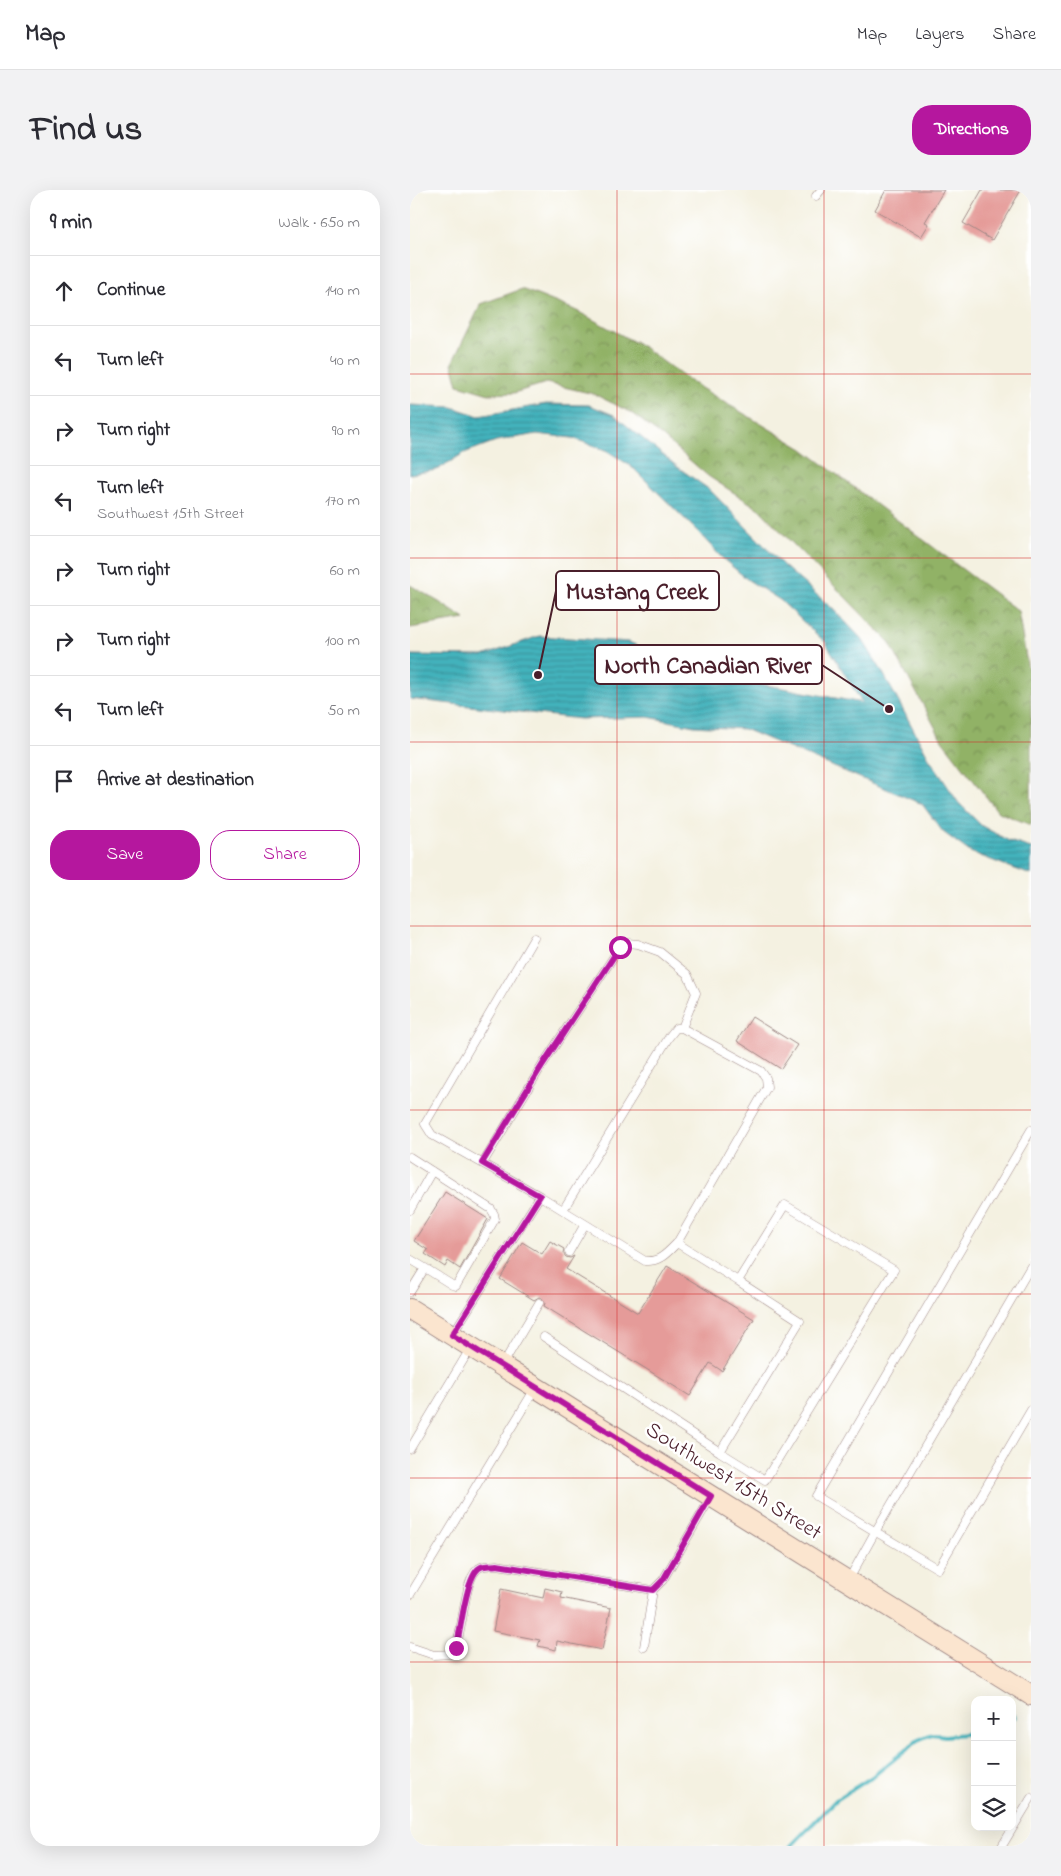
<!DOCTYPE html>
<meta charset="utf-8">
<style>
body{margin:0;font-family:"Indie Flower",sans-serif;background:#f2f2f3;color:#2b2b33}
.controls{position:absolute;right:15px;bottom:15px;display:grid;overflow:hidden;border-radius:10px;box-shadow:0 5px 20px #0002}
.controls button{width:45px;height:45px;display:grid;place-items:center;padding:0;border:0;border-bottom:1px solid #e1e1e2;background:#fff;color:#2b2b33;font:25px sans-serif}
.stop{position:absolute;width:15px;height:15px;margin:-11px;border:4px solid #b5179e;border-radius:50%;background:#fff}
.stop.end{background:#b5179e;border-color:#fff;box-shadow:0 1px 5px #0008}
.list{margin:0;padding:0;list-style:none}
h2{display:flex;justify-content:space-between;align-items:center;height:65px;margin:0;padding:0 20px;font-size:21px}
h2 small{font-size:16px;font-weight:400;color:#7c7c81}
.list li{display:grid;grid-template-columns:32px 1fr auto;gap:15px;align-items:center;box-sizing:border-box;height:70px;padding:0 20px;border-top:1px solid #e1e1e2}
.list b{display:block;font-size:19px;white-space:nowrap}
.list p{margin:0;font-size:16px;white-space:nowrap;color:#7c7c81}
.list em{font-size:16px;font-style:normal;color:#7c7c81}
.actions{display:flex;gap:10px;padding:15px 20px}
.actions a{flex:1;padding:11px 0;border:1px solid #b5179e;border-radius:20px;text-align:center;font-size:18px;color:#b5179e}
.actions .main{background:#b5179e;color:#fff}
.icon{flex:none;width:28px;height:28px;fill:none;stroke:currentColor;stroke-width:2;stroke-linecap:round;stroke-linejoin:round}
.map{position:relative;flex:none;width:621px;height:1656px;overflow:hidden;border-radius:20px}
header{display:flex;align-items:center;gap:30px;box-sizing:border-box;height:70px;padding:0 25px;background:#fff;border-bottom:1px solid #e1e1e2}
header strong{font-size:24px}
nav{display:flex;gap:28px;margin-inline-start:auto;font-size:18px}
.intro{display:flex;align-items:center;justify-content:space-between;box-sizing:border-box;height:120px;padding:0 30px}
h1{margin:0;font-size:35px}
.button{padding:12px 22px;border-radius:20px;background:#b5179e;color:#fff;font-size:18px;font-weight:700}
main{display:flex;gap:30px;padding:0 30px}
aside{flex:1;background:#fff;border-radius:20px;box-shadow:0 5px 20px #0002}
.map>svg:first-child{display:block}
.forest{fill:url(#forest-crowns);stroke:#6e6848}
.water{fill:url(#water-rules);stroke:#466874}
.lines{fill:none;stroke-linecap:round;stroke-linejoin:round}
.stream{stroke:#43b2bc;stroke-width:4}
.building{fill:#e59b99}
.service-casing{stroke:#9f8886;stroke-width:9}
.secondary-casing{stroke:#9f8886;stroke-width:22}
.service{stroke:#fff;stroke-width:8}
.secondary{stroke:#fbe5cf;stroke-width:20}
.route{stroke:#b5179e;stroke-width:6}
.grid{fill:none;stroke:#d62828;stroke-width:1;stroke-opacity:0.55}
.labels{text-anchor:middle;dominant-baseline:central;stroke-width:5;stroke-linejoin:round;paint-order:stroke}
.street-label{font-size:22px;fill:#4a1f2b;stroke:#fff}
.leader{fill:none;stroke:#4a1f2b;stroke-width:2}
.callout-dot{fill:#4a1f2b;stroke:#fff;stroke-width:2}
.callout{fill:#fff;stroke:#4a1f2b;stroke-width:2}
.callout-label{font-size:24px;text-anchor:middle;font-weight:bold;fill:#4a1f2b}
</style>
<header>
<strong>Map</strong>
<nav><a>Map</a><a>Layers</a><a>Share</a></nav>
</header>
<div class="intro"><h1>Find us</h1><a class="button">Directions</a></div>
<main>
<aside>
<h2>9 min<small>Walk · 650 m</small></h2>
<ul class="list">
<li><svg class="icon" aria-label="ahead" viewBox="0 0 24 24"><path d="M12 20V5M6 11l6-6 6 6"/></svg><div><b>Continue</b></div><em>140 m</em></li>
<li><svg class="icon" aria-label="left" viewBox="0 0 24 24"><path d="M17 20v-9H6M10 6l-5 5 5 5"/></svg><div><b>Turn left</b></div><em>40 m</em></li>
<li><svg class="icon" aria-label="right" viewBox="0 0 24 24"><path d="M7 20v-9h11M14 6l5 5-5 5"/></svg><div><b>Turn right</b></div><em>90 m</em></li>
<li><svg class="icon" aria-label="left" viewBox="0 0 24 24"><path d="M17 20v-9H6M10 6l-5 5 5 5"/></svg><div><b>Turn left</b><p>Southwest 15th Street</p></div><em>170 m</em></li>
<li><svg class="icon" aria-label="right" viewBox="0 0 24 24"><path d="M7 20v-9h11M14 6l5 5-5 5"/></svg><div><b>Turn right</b></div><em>60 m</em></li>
<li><svg class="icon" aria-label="right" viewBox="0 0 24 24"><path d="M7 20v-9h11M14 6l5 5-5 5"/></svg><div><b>Turn right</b></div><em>100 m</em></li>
<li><svg class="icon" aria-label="left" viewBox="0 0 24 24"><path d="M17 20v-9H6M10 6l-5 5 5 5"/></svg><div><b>Turn left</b></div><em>50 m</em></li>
<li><svg class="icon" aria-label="arrive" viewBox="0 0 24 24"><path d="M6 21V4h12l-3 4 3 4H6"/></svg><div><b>Arrive at destination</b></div></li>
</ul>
<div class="actions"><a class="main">Save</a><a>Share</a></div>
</aside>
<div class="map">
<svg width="621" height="1656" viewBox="0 0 621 1656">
<defs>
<pattern id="forest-crowns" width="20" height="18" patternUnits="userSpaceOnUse" patternTransform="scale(1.25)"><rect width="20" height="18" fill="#91b266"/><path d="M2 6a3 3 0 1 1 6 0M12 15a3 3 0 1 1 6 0" fill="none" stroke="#789054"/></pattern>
<pattern id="water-rules" width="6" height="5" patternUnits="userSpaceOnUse" patternTransform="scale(1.25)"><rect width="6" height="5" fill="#43b2bc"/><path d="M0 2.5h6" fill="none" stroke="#3a9099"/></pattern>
</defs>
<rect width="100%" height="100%" fill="#fff"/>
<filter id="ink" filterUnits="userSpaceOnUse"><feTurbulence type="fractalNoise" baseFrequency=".02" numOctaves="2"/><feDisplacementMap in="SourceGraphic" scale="10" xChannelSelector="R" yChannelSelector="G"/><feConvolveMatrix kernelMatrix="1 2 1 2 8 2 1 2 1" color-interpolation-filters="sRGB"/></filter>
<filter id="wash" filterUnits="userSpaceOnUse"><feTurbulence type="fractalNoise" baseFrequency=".0096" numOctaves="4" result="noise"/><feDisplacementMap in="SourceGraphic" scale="20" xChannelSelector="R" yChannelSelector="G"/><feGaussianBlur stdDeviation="1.12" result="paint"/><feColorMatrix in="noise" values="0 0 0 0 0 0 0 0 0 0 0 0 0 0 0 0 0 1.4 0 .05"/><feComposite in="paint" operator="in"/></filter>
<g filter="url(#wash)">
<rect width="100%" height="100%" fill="#f4f1e1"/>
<path class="forest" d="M 112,99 L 165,120 L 232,156 L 281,192 L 393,259 L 608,421 L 618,479 L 621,484 L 621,635 L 588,622 L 532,550 L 479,452 L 349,319 L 298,286 L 253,247 L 220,222 L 184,204 L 136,193 L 104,203 L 79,204 L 48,195 L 42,173 L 71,114 Z
M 0,395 L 29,412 L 55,429 L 0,438 Z"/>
<path class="water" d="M 136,214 L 179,215 L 204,225 L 269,278 L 300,300 L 374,376 L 423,419 L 452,449 L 472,481 L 519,568 L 548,612 L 572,636 L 599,651 L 621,658 L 621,685 L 560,662 L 533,642 L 512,614 L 334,539 L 284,536 L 238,527 L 170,529 L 0,509 L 0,465 L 73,466 L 129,446 L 219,452 L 288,482 L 452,513 L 416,453 L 370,410 L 338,390 L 312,368 L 289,343 L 222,277 L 196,260 L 162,248 L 127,244 L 86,251 L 54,263 L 27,280 L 0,284 L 0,215 L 42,217 L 69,226 Z"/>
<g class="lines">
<path class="stream" d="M 602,1526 L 605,1527
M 381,1656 L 426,1610 L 462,1587 L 508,1550 L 522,1544 L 535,1546 L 556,1544 L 565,1535"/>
</g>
<g id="blocks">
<path class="building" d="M 476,0 L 534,0 L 515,32 L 519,34 L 511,47 L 465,20 Z
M 572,0 L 611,0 L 582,50 L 553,33 Z
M 342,827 L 387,855 L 371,879 L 327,851 Z
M 35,1002 L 78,1029 L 50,1079 L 38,1071 L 35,1077 L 15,1064 L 18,1060 L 4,1051 Z
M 140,1051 L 154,1059 L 153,1063 L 156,1067 L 160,1068 L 164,1066 L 156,1079 L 228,1123 L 257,1076 L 344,1129 L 312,1181 L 300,1173 L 280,1206 L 134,1116 L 135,1113 L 132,1108 L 129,1107 L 124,1110 L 90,1089 L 112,1052 L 132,1064 Z
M 135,1398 L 152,1402 L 151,1408 L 201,1418 L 192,1460 L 147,1451 L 146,1460 L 128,1456 L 130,1450 L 83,1441 L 91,1399 L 133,1408 Z"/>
</g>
</g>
<g filter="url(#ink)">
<use href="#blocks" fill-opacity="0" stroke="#9f8886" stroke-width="1"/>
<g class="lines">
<defs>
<path id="service" d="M 406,6 L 411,0
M 124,748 L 15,934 L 22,945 L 130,1006
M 621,940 L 406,1306 L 528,1379 L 621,1220
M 0,967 L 81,1019 L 84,1024 L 85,1029 L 46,1096 L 42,1095 L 15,1078
M 73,973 L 133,874 L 210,757 L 218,753 L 228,754 L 250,762 L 277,784 L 286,803 L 272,838
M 0,1020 L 22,981
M 267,1053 L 328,1091
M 159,1062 L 175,1034
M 0,1069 L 15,1078 L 0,1102
M 42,1145 L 130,1006 L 235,1071 C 250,1072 257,1063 267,1053 L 357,897 L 356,888 L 351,881 L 272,838 L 266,838 L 259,847 L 153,1020
M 134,1147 L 310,1262 L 355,1290 L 484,1080 L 375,1015 L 328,1091 L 390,1131 L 310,1262
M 93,1174 L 129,1113
M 0,1259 L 60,1159
M 438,1391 L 465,1342 L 621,1076
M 0,1405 L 126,1197
M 0,1457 L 24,1465 L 42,1464 C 55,1446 52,1384 71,1377 C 76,1375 82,1376 87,1375 L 243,1400 L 253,1390 L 301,1307
M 234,1457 L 243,1400
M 592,1656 L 621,1608"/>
<path id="secondary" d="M 0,1119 L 621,1505"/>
</defs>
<use href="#service" class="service-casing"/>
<use href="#secondary" class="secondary-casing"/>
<use href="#service" class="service"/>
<use href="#secondary" class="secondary"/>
</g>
</g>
<g class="lines" filter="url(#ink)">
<path class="route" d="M 46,1458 C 51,1441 56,1383 71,1377 C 76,1375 82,1376 87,1375 L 243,1400 L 253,1390 L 301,1306 L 42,1145 L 130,1006 L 72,973 L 133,874 L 210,757"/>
</g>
<path class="grid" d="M 207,0 L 207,1656M 414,0 L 414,1656M 0,184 L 621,184M 0,368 L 621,368M 0,552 L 621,552M 0,736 L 621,736M 0,920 L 621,920M 0,1104 L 621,1104M 0,1288 L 621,1288M 0,1472 L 621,1472"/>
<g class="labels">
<g class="street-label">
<text transform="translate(323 1292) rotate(32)">Southwest 15th Street</text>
</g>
</g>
<path class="leader" d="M128 485L146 401M479 519L412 475"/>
<g class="callout-dot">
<circle cx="128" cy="485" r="5"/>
<circle cx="479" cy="519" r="5"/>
</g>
<g class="callout">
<rect x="146" y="381" width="163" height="39" rx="5"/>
<rect x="185" y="455" width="227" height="39" rx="5"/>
</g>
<g class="callout-label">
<text x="227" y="409">Mustang Creek</text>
<text x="298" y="483">North Canadian River</text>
</g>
</svg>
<div class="controls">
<button>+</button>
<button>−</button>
<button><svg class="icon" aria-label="layers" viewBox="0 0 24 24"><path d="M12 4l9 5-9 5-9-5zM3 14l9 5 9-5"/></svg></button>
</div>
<div class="stop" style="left:210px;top:757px"></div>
<div class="stop end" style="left:46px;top:1458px"></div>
</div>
</main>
